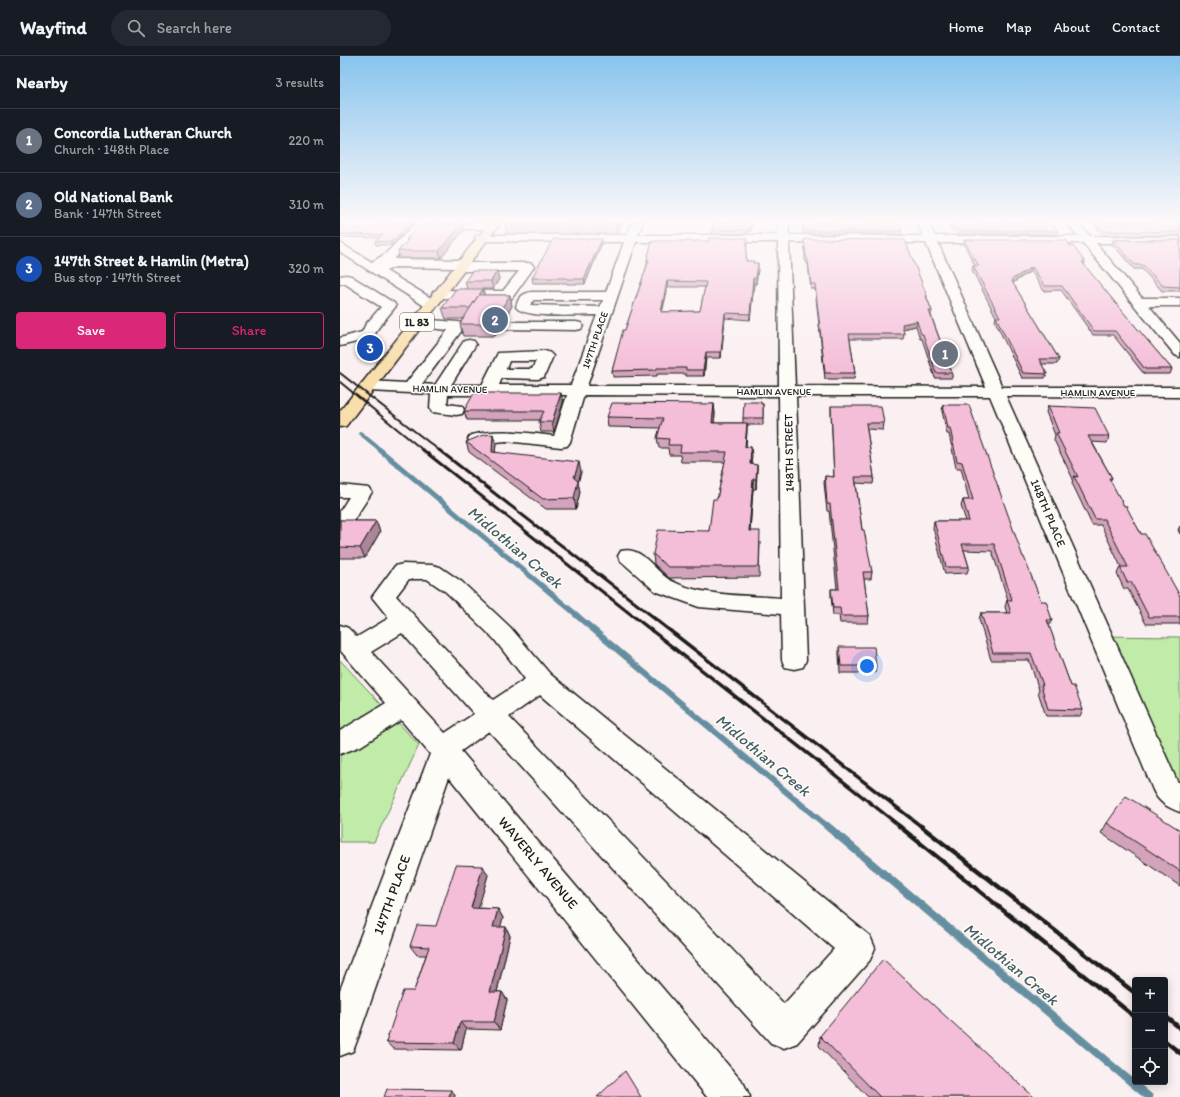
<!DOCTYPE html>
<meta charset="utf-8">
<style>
body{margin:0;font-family:Itim,sans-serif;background:#242831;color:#f1f3f6}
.controls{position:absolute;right:12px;bottom:12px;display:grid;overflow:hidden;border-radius:4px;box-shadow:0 2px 10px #0003}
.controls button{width:36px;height:36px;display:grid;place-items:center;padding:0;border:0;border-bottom:1px solid #363941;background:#171b24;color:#f1f3f6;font:20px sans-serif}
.you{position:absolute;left:527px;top:610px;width:14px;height:14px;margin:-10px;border:3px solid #fff;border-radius:50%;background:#1a73e8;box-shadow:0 0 0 6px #1a73e833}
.badge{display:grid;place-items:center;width:26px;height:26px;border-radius:50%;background:#db2777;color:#fff;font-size:13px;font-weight:700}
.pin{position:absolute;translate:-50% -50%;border:2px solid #fff;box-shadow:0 1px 4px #0006}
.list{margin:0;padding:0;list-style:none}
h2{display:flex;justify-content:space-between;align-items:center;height:52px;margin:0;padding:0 16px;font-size:17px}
h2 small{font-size:13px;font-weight:400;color:#9ea1a6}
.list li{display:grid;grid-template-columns:26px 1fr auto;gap:12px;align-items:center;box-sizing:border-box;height:64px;padding:0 16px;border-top:1px solid #363941}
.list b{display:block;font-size:15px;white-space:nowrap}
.list p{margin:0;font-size:13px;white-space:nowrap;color:#9ea1a6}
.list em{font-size:13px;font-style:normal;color:#9ea1a6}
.actions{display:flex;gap:8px;padding:12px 16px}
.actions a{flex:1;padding:9px 0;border:1px solid #db2777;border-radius:4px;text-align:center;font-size:14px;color:#db2777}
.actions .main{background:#db2777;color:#fff}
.icon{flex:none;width:22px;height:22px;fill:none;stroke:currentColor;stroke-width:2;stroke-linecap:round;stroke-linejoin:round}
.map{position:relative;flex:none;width:840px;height:1041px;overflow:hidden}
header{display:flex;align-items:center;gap:24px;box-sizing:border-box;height:56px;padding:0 20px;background:#171b24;border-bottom:1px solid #363941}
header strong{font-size:19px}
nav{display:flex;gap:22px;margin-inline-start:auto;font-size:14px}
.search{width:280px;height:36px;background:#242831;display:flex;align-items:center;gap:10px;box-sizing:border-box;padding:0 14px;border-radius:22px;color:#9ea1a6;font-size:15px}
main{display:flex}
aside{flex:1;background:#171b24}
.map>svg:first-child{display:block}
.green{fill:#c1eba8;stroke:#6e8462}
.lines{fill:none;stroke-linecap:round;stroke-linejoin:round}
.stream-far3{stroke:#658fa0;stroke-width:4}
.stream-far2{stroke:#658fa0;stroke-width:5}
.stream-far1{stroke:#658fa0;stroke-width:6}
.stream{stroke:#658fa0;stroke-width:8}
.minor-casing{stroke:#1c1c1c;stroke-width:3}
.major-casing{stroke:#1c1c1c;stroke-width:3}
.minor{fill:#fdfcf7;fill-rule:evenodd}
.major{fill:#f9deab;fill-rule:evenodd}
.rail-far3{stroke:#1c1c1c;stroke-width:2}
.rail-far2{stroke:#1c1c1c;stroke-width:3}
.rail-far1{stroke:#1c1c1c;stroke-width:3.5}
.rail{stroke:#1c1c1c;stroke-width:4.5}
.wall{fill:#d2a3bb;stroke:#1c1c1c;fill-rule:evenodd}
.shaded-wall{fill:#ab8598;stroke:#1c1c1c}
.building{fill:#f4bed9;stroke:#1c1c1c;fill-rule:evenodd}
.labels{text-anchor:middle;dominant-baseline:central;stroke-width:3;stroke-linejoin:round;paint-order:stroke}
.far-street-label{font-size:10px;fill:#1c1c1c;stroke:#fdfcf7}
.shield{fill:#fdfcf7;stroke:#605f5e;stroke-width:1}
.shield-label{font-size:11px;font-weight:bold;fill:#1c1c1c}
.street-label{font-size:12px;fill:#1c1c1c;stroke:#fdfcf7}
.near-street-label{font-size:14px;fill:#1c1c1c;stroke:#fdfcf7}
.near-water-label{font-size:16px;font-style:italic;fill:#475f69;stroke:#fdfcf7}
</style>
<header>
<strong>Wayfind</strong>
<div class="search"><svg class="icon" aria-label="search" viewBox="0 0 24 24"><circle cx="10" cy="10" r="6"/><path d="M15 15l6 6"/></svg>Search here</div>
<nav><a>Home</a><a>Map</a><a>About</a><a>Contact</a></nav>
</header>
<main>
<aside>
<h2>Nearby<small>3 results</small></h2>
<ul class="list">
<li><span class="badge" style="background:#6b7280">1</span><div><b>Concordia Lutheran Church</b><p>Church · 148th Place</p></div><em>220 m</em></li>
<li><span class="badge" style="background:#5c6f8a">2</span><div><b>Old National Bank</b><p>Bank · 147th Street</p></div><em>310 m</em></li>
<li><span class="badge" style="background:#1a4fb4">3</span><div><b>147th Street &amp; Hamlin (Metra)</b><p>Bus stop · 147th Street</p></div><em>320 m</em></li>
</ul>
<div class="actions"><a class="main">Save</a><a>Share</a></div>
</aside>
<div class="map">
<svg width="840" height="1041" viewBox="0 0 840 1041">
<rect width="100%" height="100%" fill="#fbf0f1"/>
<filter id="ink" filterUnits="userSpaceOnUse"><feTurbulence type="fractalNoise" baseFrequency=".025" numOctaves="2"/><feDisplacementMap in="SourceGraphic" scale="8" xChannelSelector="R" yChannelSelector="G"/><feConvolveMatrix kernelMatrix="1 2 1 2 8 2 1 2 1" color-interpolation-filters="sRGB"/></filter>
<g filter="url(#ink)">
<path class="green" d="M 761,580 L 840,581 L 840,743 Z
M 0,604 L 79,689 L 34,786 L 0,786 Z"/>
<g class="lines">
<path class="stream-far3" d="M 20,377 L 42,395"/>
<path class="stream-far2" d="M 40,394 L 238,560"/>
<path class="stream-far1" d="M 236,559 L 488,771"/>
<path class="stream" d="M 487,770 L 809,1041"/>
<defs>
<path id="minor" d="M 77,166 L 151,167 L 157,170 L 151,173 L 82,173 L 54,203 L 122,204 L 128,207 L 188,207 L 192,208 L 194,211 L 172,242 L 167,243 L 99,242 L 94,241 L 92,238 L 94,235 L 99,234 L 163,235 L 179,215 L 120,215 L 114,212 L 55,211 L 46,215 L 96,245 L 98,248 L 96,251 L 86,251 L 0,196 L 0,187 L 32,206 L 45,198 Z
M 292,166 L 303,166 L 298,179 L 438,179 L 438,166 L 448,166 L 449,179 L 583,180 L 577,166 L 588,166 L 595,180 L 738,180 L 726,166 L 737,166 L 750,180 L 840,181 L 840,187 L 756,187 L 802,242 L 840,242 L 840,250 L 809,250 L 840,287 L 840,301 L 835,299 L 743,187 L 598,187 L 662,331 L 840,331 L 840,341 L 666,340 L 837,725 L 840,727 L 840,756 C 827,751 819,747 813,734 L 650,340 L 456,340 L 466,604 L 463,611 L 454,613 L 445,611 L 442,604 L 441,558 L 359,551 L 315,535 L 281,505 L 278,500 L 281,495 C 303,489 314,516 332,525 C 363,541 407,539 441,542 L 439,340 L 244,339 L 230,386 L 227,390 L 221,391 L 166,385 L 137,388 L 131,387 L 128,383 L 131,379 C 159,372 186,377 214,380 L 227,339 L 108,339 L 107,348 L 122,350 L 124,354 L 122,358 L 116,359 L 92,356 L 90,352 L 91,338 L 28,335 L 22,333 L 20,330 L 22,327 L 28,325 L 66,327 L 108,274 L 72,270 L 70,267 L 72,264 L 77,263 L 118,266 L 123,267 L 125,270 L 82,328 L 95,329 L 124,285 L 129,284 L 134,285 L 136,288 L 111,329 L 142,329 L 158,297 L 205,295 L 210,297 L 213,300 L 204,321 L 198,323 L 162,322 L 159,329 L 231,329 L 257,259 C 242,259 184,263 176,251 C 178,242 182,238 191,236 L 266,236 L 284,186 L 141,185 L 137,184 L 135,182 L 137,180 L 141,179 L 287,179 ZM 296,186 L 438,186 L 439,330 L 247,330 ZM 449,186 L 586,187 L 646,331 L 455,330 ZM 194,244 L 263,244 L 260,251 L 190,249 ZM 169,305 L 196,305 L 192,313 L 166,313 Z
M 6,219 L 11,220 L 54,247 L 56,250 L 38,272 L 33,282 L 0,290 L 0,282 L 22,276 L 26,268 L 41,251 L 4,227 L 0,228 L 0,220 Z
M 161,266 L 236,266 L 241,267 L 243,270 L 241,273 L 236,274 L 156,273 L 154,270 L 156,267 Z
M 0,429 L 29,432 L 32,436 L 11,468 L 0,470 L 0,455 L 9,441 L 0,441 Z
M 63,508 L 92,509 L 100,511 L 122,526 L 170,571 L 210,618 L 530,880 L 535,892 L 530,904 L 457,987 L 444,992 L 431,987 L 149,675 L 121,695 L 404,1028 L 410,1041 L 367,1041 L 109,721 L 18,982 L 13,995 L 0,1000 L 0,934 L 90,698 L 61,664 L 21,690 L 0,698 L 0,675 L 46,647 L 0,594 L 0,569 L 8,572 L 17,581 L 49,562 L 32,541 L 55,510 ZM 69,523 L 87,523 L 106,536 L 154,583 L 185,623 L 153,644 L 56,540 ZM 62,577 L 134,658 L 105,677 L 31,596 ZM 200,639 L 494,893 L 444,948 L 169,661 Z"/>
<path id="major" d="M 150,166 L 161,166 L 6,370 L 0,371 L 0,355 Z"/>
</defs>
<use href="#minor" class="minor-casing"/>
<use href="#major" class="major-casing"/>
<use href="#minor" class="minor"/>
<use href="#major" class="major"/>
<path class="rail-far3" d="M 0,317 L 100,395
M 0,326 L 84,395"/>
<path class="rail-far2" d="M 83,394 L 293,560
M 99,394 L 312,560"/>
<path class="rail-far1" d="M 292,559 L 561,771
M 310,559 L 582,771"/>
<path class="rail" d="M 559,770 L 795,961
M 581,770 L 795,937
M 825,960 L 840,972
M 825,985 L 840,997"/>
</g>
<path class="wall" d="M 0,166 L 75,166 L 52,189 L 36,189 L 35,185 L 39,182 L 0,181 Z
M 164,166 L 282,166 L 277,178 L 167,178 Z
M 412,166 L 411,175 L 408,175 L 408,178 L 372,178 L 372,174 Z
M 463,166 L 562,175 L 561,178 L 463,178 Z
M 608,166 L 711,166 L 718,175 L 717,178 L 618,178 L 616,175 L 612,175 Z
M 751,166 L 840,166 L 840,180 L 763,179 Z
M 122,168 L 124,174 L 101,202 L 60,202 L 58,195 L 67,185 L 66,183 Z
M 464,183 L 587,240 L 587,242 L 592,255 L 591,259 L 612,317 L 612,322 L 595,322 L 582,283 L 580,283 L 576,270 L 563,273 L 564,278 L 563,283 L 510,283 L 515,317 L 514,323 L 485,323 L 475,233 L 471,233 L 468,209 L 465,204 Z
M 624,184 L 730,190 L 745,206 L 744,209 L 778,250 L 832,313 L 830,318 L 804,318 L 773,279 L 753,279 L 721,234 L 704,235 L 691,215 L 673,227 L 719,303 L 717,308 L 701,308 L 707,318 L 705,322 L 682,322 L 655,265 L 656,261 L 632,214 L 633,210 L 635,210 L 624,188 Z
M 773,184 L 840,184 L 840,235 L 822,235 L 802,213 L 794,213 L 772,188 Z
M 262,187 L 245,228 L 227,228 L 227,227 L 193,227 L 192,222 Z
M 407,188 L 406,205 L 413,207 L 418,213 L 416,228 L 414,228 L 410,264 L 385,262 L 381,302 L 366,302 L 364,320 L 346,320 L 346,318 L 317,318 L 317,320 L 273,321 L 272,315 L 285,274 L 307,209 L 307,204 ZM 328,231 L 365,231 L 360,255 L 322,256 Z
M 157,215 L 159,223 L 153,233 L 143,233 L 144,239 L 170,239 L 172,250 L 164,264 L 156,266 L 158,275 L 155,280 L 123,280 L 120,268 L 123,263 L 106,263 L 102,252 L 127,233 L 125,225 Z
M 223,347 L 214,376 L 201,376 L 199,366 L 200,364 L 127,364 L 124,355 Z
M 374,348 L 375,358 L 374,367 L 403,367 L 403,362 L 421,348 L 423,348 L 423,369 L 407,369 L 406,391 L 411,390 L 411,408 L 417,409 L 416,433 L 413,433 L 410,475 L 420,486 L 419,521 L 329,522 L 314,508 L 313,498 L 369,475 L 377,443 L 385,406 L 341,406 L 340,399 L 329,399 L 328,392 L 319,392 L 317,382 L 320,372 L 268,371 L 267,361 Z
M 603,349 L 683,501 L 701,545 L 712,564 L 709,570 L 731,630 L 743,654 L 740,660 L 706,660 L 698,636 L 699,634 L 689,604 L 651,604 L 639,563 L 641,557 L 667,557 L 665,551 L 667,544 L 668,544 L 652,495 L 624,494 L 629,511 L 627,517 L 605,518 L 593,472 L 594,465 L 626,465 L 621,450 L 623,444 L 629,444 L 621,412 L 616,412 L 609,378 L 607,378 L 602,355 Z
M 491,350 L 544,367 L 543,374 L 527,373 L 534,421 L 533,428 L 516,427 L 522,474 L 532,516 L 531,523 L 524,523 L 529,560 L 528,567 L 500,567 L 499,559 L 493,559 L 491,540 L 491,533 L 497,533 L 489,455 L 487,455 L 484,427 L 485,420 L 494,421 L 491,356 Z
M 708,350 L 769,380 L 767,387 L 752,386 L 772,422 L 770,425 L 784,450 L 840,540 L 840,568 L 806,568 L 788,533 L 784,533 L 777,518 L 780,511 L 781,511 L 761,469 L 752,469 L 732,427 L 733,423 L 714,384 L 715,379 L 706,356 Z
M 126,386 L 156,388 L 155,396 L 241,416 L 238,427 L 240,436 L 236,453 L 206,453 L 129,396 Z
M 0,464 L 15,465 L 36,465 L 40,476 L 25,502 L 0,502 Z
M 840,470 L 840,478 L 838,474 Z
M 499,591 L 536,610 L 535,617 L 500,617 L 499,598 Z
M 767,767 L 840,774 L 840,830 L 761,777 Z
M 148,819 L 138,852 L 158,853 L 163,862 L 160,871 L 166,871 L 170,880 L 157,936 L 162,936 L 167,944 L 160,974 L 126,973 L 121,994 L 53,993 L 46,986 L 74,935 L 86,899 L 77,899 L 70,890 L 96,870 Z
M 480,980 L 694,1041 L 528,1041 L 479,990 Z"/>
<path class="shaded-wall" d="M 71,166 L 75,166 L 52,189 L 51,186 Z
M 276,166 L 282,166 L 277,178 Z
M 122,168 L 124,174 L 101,202 L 99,195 Z
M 262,183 L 262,187 L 245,228 L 244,223 Z
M 418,207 L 418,213 L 416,228 L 416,222 Z
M 692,211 L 691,215 L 670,228 L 671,224 Z
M 157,215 L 159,223 L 153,233 L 151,225 Z
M 413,222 L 414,228 L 410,264 L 410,258 Z
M 327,225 L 328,231 L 321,261 L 321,256 Z
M 143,233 L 146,244 L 139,239 Z
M 170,239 L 172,250 L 164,264 L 156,266 L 158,275 L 155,280 L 150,258 L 153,254 Z
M 385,257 L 385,262 L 381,302 L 381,296 Z
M 577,265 L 576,270 L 562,273 L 562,268 Z
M 366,296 L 366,302 L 364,320 L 363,314 Z
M 221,337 L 223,347 L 214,376 L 212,366 Z
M 374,348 L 375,358 L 373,376 L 372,367 Z
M 407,367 L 407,376 L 405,400 L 405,391 Z
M 153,378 L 156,388 L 154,406 L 152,396 Z
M 411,390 L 412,400 L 410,418 L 410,408 Z
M 239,406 L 241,416 L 238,427 L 240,436 L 236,453 L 234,442 L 234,422 Z
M 417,409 L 417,419 L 416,433 L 416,423 Z
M 413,423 L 413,433 L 409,486 L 409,475 Z
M 36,465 L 40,476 L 25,502 L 20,492 Z
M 143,810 L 148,819 L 136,861 L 131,852 Z
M 158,853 L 163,862 L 158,880 L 153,871 Z
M 166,871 L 170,880 L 155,944 L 150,936 Z
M 162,936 L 167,944 L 160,974 L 154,966 Z
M 120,966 L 126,973 L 121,994 L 114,987 Z
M 111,1034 L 115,1038 L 115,1041 L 109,1041 Z"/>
<path class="building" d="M 0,166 L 71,166 L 51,186 L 35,185 L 43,179 L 0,178 Z
M 373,166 L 411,166 L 411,172 L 408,172 L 408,174 L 372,174 Z
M 463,166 L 559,166 L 562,175 L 463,175 Z
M 610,166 L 711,166 L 718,175 L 619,175 L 617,171 L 613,171 Z
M 756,166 L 840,166 L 840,176 L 764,175 Z
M 81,168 L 122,168 L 99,195 L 58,195 L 69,183 L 66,183 Z
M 369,182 L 407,182 L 406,205 L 414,205 L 413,207 L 418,207 L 416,222 L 413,222 L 410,258 L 385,257 L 381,296 L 366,296 L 363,314 L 346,314 L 346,312 L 317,312 L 316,314 L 272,315 L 283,274 L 285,274 L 309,204 L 307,204 L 312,185 L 369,185 ZM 327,225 L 366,226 L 360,255 L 321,256 Z
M 213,183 L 262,183 L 244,223 L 227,223 L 227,222 L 192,222 Z
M 464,183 L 565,184 L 587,240 L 586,240 L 592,255 L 589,255 L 612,317 L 596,317 L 583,278 L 581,278 L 577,265 L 562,268 L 564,278 L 509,278 L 515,317 L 485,317 L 475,228 L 471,228 L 468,205 L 466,200 Z
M 624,184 L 726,184 L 730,190 L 733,190 L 745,206 L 742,206 L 778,250 L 832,313 L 805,313 L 775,275 L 754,275 L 722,230 L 705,230 L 692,211 L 671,224 L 719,303 L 699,303 L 707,318 L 683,317 L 656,261 L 660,261 L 633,210 L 639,210 Z
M 773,184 L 840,184 L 840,231 L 823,230 L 803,209 L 795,209 Z
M 132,215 L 157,215 L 151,225 L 125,225 Z
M 116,233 L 143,233 L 139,239 L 170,239 L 161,253 L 153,254 L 150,258 L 152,262 L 155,263 L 152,268 L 120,268 L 138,240 L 130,252 L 102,252 Z
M 134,337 L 221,337 L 212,366 L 199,366 L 204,355 L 124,355 Z
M 404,346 L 421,346 L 421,348 L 423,348 L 423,362 L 403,362 Z
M 272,347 L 374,348 L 372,367 L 407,367 L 405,391 L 411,390 L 410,408 L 417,409 L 416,423 L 413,423 L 409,475 L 420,475 L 419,511 L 328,511 L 313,498 L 318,474 L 369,475 L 373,443 L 377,443 L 387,396 L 340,396 L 341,389 L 328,389 L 329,383 L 317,382 L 323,362 L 267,361 Z
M 603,349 L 629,349 L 683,501 L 684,501 L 701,545 L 706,545 L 712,564 L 707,564 L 731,630 L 734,630 L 743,654 L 708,653 L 701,629 L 703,629 L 691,597 L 653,597 L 641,557 L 671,557 L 667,544 L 672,544 L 654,488 L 622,488 L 629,511 L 606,511 L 594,465 L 629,465 L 623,444 L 633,444 L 622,406 L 617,405 L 610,372 L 608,372 Z
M 491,350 L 541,350 L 544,367 L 526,367 L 534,421 L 515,421 L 522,474 L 524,474 L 532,516 L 523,516 L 529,560 L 501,560 L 500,552 L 493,552 L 491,533 L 499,533 L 490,448 L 487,448 L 485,420 L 494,421 Z
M 708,350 L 755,352 L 769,380 L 748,380 L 772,422 L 769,422 L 784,450 L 786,450 L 801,478 L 805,478 L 840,540 L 840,561 L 809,561 L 791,526 L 787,526 L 780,511 L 788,511 L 764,463 L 755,463 L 734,420 L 738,421 L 716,377 L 719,377 Z
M 153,378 L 152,396 L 239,406 L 234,422 L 238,425 L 234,442 L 203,443 L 126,386 L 143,379 Z
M 0,464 L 15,464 L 13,465 L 36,465 L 20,492 L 0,491 Z
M 499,591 L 534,591 L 536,610 L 501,610 Z
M 786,740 L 840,774 L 840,815 L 767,767 Z
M 116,809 L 143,810 L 131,852 L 158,853 L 153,871 L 166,871 L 150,936 L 162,936 L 154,966 L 120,966 L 114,987 L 46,986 L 63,935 L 74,935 L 89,891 L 70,890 L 77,869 L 96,870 Z
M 543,903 L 694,1041 L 540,1041 L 480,980 Z
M 285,1015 L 301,1041 L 257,1041 Z
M 47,1033 L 111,1034 L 109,1041 L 44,1041 Z"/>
</g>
<linearGradient id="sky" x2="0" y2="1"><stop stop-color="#87c4ee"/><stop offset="0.53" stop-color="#fdf8f9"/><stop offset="1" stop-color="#fdf8f9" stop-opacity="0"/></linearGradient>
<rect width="840" height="311" fill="url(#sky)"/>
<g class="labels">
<g class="far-street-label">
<text transform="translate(255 284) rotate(-71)">147TH PLACE</text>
<text transform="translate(110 333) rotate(1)">HAMLIN AVENUE</text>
<text x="434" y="335">HAMLIN AVENUE</text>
<text x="758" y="336">HAMLIN AVENUE</text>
</g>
<rect class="shield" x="60" y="257" width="34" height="18" rx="3"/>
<g class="shield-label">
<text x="77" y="266">IL 83</text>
</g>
<g class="street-label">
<text transform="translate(449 397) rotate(-91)">148TH STREET</text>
<text transform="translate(708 457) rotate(67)">148TH PLACE</text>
</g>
<g class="near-street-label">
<text transform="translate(198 807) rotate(50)">WAVERLY AVENUE</text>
<text transform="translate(52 839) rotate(-70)">147TH PLACE</text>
</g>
<g class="near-water-label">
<text transform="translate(175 491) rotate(40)">Midlothian Creek</text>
<text transform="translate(423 699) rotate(40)">Midlothian Creek</text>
<text transform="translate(671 908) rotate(40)">Midlothian Creek</text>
</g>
</g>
</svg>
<div class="controls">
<button>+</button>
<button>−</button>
<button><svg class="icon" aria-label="locate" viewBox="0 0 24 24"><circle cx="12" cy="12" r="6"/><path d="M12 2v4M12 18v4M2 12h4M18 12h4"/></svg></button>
</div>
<div class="you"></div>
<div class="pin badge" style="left:605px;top:298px;background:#6b7280">1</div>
<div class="pin badge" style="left:155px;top:264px;background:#5c6f8a">2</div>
<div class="pin badge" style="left:30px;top:292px;background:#1a4fb4">3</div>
</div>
</main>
